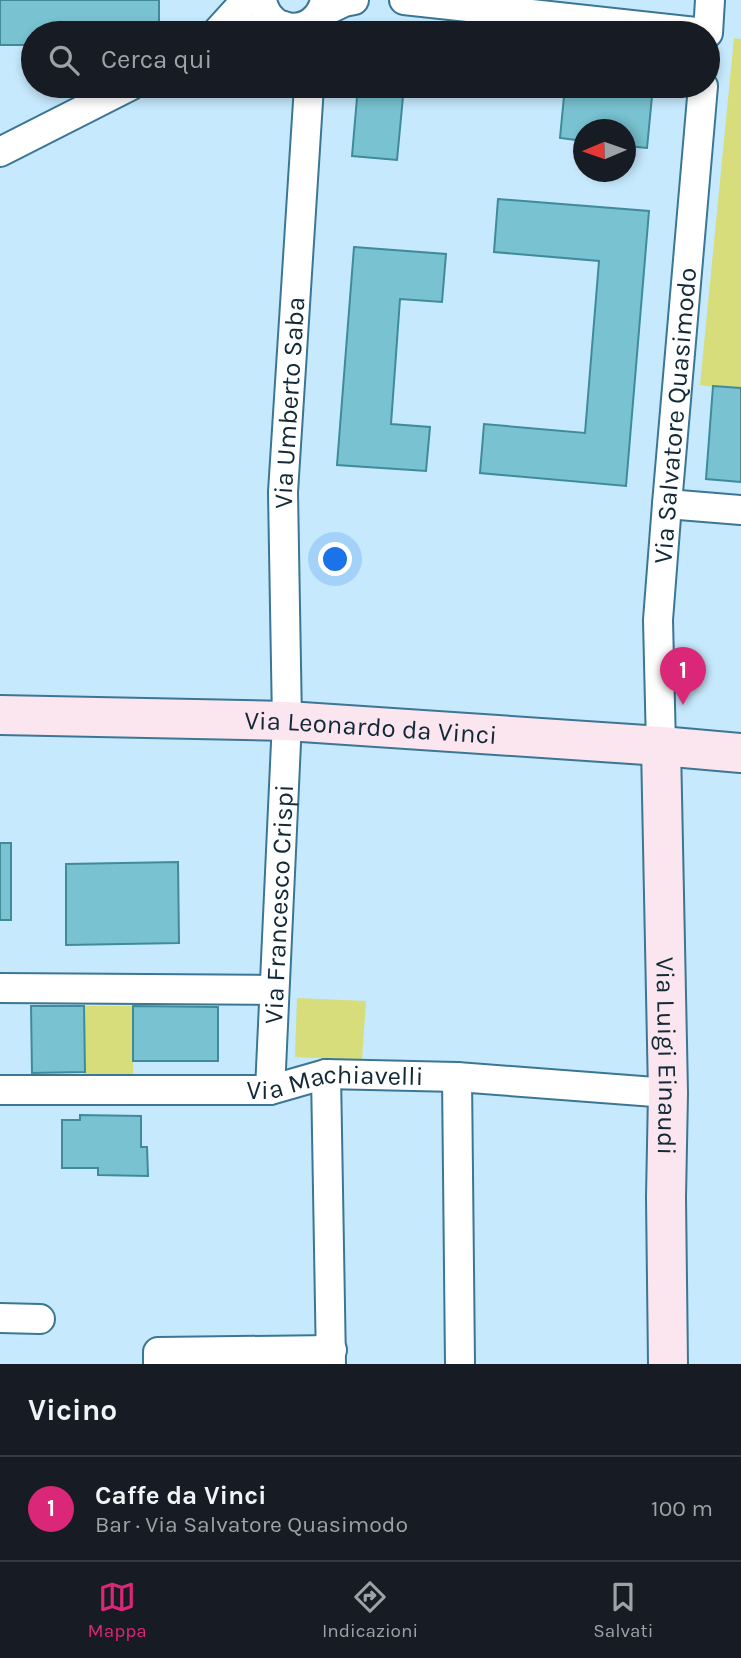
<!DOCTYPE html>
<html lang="it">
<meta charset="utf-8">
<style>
body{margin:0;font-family:Karla,sans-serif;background:#242831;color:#f1f3f6}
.compass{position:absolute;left:573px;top:119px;width:63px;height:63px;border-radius:50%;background:#171b24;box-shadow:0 4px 10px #0003;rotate:268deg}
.you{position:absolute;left:336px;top:560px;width:24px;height:24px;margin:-18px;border:5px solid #fff;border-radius:50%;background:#1a73e8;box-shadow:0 0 0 10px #1a73e833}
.badge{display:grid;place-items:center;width:46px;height:46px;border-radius:50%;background:#db2777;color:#fff;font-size:23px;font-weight:700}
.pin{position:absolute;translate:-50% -58px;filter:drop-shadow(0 2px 4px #0008)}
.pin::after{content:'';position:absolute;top:37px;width:24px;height:21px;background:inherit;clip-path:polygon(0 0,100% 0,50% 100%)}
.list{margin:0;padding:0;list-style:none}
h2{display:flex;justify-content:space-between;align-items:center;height:91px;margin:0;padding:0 28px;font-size:30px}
h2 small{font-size:23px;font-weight:400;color:#9ea1a6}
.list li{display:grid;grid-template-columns:46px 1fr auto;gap:21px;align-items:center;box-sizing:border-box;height:105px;padding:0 28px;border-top:2px solid #363941}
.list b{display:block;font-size:26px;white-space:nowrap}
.list p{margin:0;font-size:23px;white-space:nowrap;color:#9ea1a6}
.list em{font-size:23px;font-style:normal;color:#9ea1a6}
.icon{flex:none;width:38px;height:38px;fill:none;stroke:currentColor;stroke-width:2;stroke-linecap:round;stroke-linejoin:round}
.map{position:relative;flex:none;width:741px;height:1364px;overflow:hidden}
.search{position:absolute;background:#171b24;box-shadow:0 4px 10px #0003;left:21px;right:21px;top:21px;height:77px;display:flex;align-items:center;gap:18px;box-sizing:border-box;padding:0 24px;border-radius:38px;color:#9ea1a6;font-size:26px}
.sheet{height:196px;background:#171b24}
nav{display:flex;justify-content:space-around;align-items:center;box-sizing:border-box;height:98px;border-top:2px solid #363941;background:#171b24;font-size:19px;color:#9ea1a6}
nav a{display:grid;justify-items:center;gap:4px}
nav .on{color:#db2777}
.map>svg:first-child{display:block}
.green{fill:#d6dd7a}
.building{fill:#78c2d1;stroke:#408b99;stroke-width:2}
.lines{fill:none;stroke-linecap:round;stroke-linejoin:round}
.street-casing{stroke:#3b7694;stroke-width:32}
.secondary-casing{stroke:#3b7694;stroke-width:42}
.street{stroke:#fff;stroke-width:28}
.secondary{stroke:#fbe5ee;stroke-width:38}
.labels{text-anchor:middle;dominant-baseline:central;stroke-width:6;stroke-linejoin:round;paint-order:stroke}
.street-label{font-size:26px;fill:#122a37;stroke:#fff}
</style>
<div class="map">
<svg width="741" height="1364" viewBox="0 0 741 1364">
<rect width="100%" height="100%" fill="#c6e9fd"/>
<path class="green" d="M 734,38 L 741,39 L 741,482 L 706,479 L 713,387 L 700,385 Z
M 297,998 L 366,1001 L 362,1060 L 295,1057 Z
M 84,1006 L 133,1006 L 133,1081 L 84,1082 Z"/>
<path class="building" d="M 0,0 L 159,0 L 159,33 L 33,33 L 33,45 L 0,45 Z
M 358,86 L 404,86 L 397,160 L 352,156 Z
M 565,86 L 653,86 L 647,148 L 626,146 L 626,130 L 584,130 L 584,141 L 560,138 Z
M 498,199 L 649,211 L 626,486 L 480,473 L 484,424 L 585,433 L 599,261 L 494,252 Z
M 354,247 L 446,254 L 442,302 L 400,299 L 391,424 L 430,427 L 426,471 L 337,465 Z
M 713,386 L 741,388 L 741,482 L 706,479 Z
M 0,843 L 11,843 L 11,920 L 0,920 Z
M 178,862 L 179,943 L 66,945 L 66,864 Z
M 31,1006 L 84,1006 L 85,1072 L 32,1073 Z
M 133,1006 L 218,1007 L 218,1061 L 133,1061 Z
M 80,1115 L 141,1116 L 141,1147 L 147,1147 L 148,1176 L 98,1175 L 98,1168 L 62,1168 L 62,1120 L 80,1120 Z"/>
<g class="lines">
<defs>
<g id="street">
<path d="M 262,0 C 269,37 317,37 325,0"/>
<path d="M 404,0 L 705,33"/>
<path d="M 321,13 L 344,2 L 354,0"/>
<path d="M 216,33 L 246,0"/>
<path d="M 237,33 L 247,29 L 284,26"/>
<path d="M 708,33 L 710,0"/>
<path d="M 0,152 L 130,86"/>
<path d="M 667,504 L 741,510"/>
<path id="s1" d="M 661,746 L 658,620 L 667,504 L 703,86"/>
<path d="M 0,988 L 274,990"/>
<path d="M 326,1074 L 331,1364"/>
<path d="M 457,1077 L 460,1364"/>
<path id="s2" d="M 0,1090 L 270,1090 L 326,1074 L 457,1077 L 668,1093"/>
<path id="s3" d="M 270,1090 L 287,721 L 283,492 L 309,86"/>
<path d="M 0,1318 L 40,1319"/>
<path d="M 158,1364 L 158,1352 L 332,1350"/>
</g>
<g id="secondary">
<path id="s4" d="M 0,715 L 287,721 L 661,746 L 741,753"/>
<path id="s5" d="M 661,746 L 668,1093 L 666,1197 L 668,1364"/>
</g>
</defs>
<use href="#street" class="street-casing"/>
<use href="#secondary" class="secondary-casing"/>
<use href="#street" class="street"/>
<use href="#secondary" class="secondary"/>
</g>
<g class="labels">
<g class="street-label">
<text stroke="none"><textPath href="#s3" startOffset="688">Via Umberto Saba</textPath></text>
<text stroke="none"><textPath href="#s1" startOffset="331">Via Salvatore Quasimodo</textPath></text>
<text stroke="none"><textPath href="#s4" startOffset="371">Via Leonardo da Vinci</textPath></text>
<text stroke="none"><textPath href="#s3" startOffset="186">Via Francesco Crispi</textPath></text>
<text stroke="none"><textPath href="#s5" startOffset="310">Via Luigi Einaudi</textPath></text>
<text stroke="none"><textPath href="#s2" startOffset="336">Via Machiavelli</textPath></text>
</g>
</g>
</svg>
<svg class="compass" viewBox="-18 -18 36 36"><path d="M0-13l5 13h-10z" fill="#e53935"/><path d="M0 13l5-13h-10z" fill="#9ea1a6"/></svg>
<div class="you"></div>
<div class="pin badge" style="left:683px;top:705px">1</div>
<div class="search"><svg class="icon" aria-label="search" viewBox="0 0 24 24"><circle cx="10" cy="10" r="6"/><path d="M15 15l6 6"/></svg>Cerca qui</div>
</div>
<section class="sheet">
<h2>Vicino<small></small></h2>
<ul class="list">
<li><span class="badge">1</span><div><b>Caffe da Vinci</b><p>Bar · Via Salvatore Quasimodo</p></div><em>100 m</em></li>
</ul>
</section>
<nav>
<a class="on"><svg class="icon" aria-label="map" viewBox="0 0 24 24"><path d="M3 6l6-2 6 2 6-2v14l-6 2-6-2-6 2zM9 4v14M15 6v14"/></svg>Mappa</a>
<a><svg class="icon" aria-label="directions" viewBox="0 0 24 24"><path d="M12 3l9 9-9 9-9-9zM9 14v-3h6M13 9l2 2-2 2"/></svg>Indicazioni</a>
<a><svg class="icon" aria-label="saved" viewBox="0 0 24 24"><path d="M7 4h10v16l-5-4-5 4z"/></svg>Salvati</a>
</nav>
